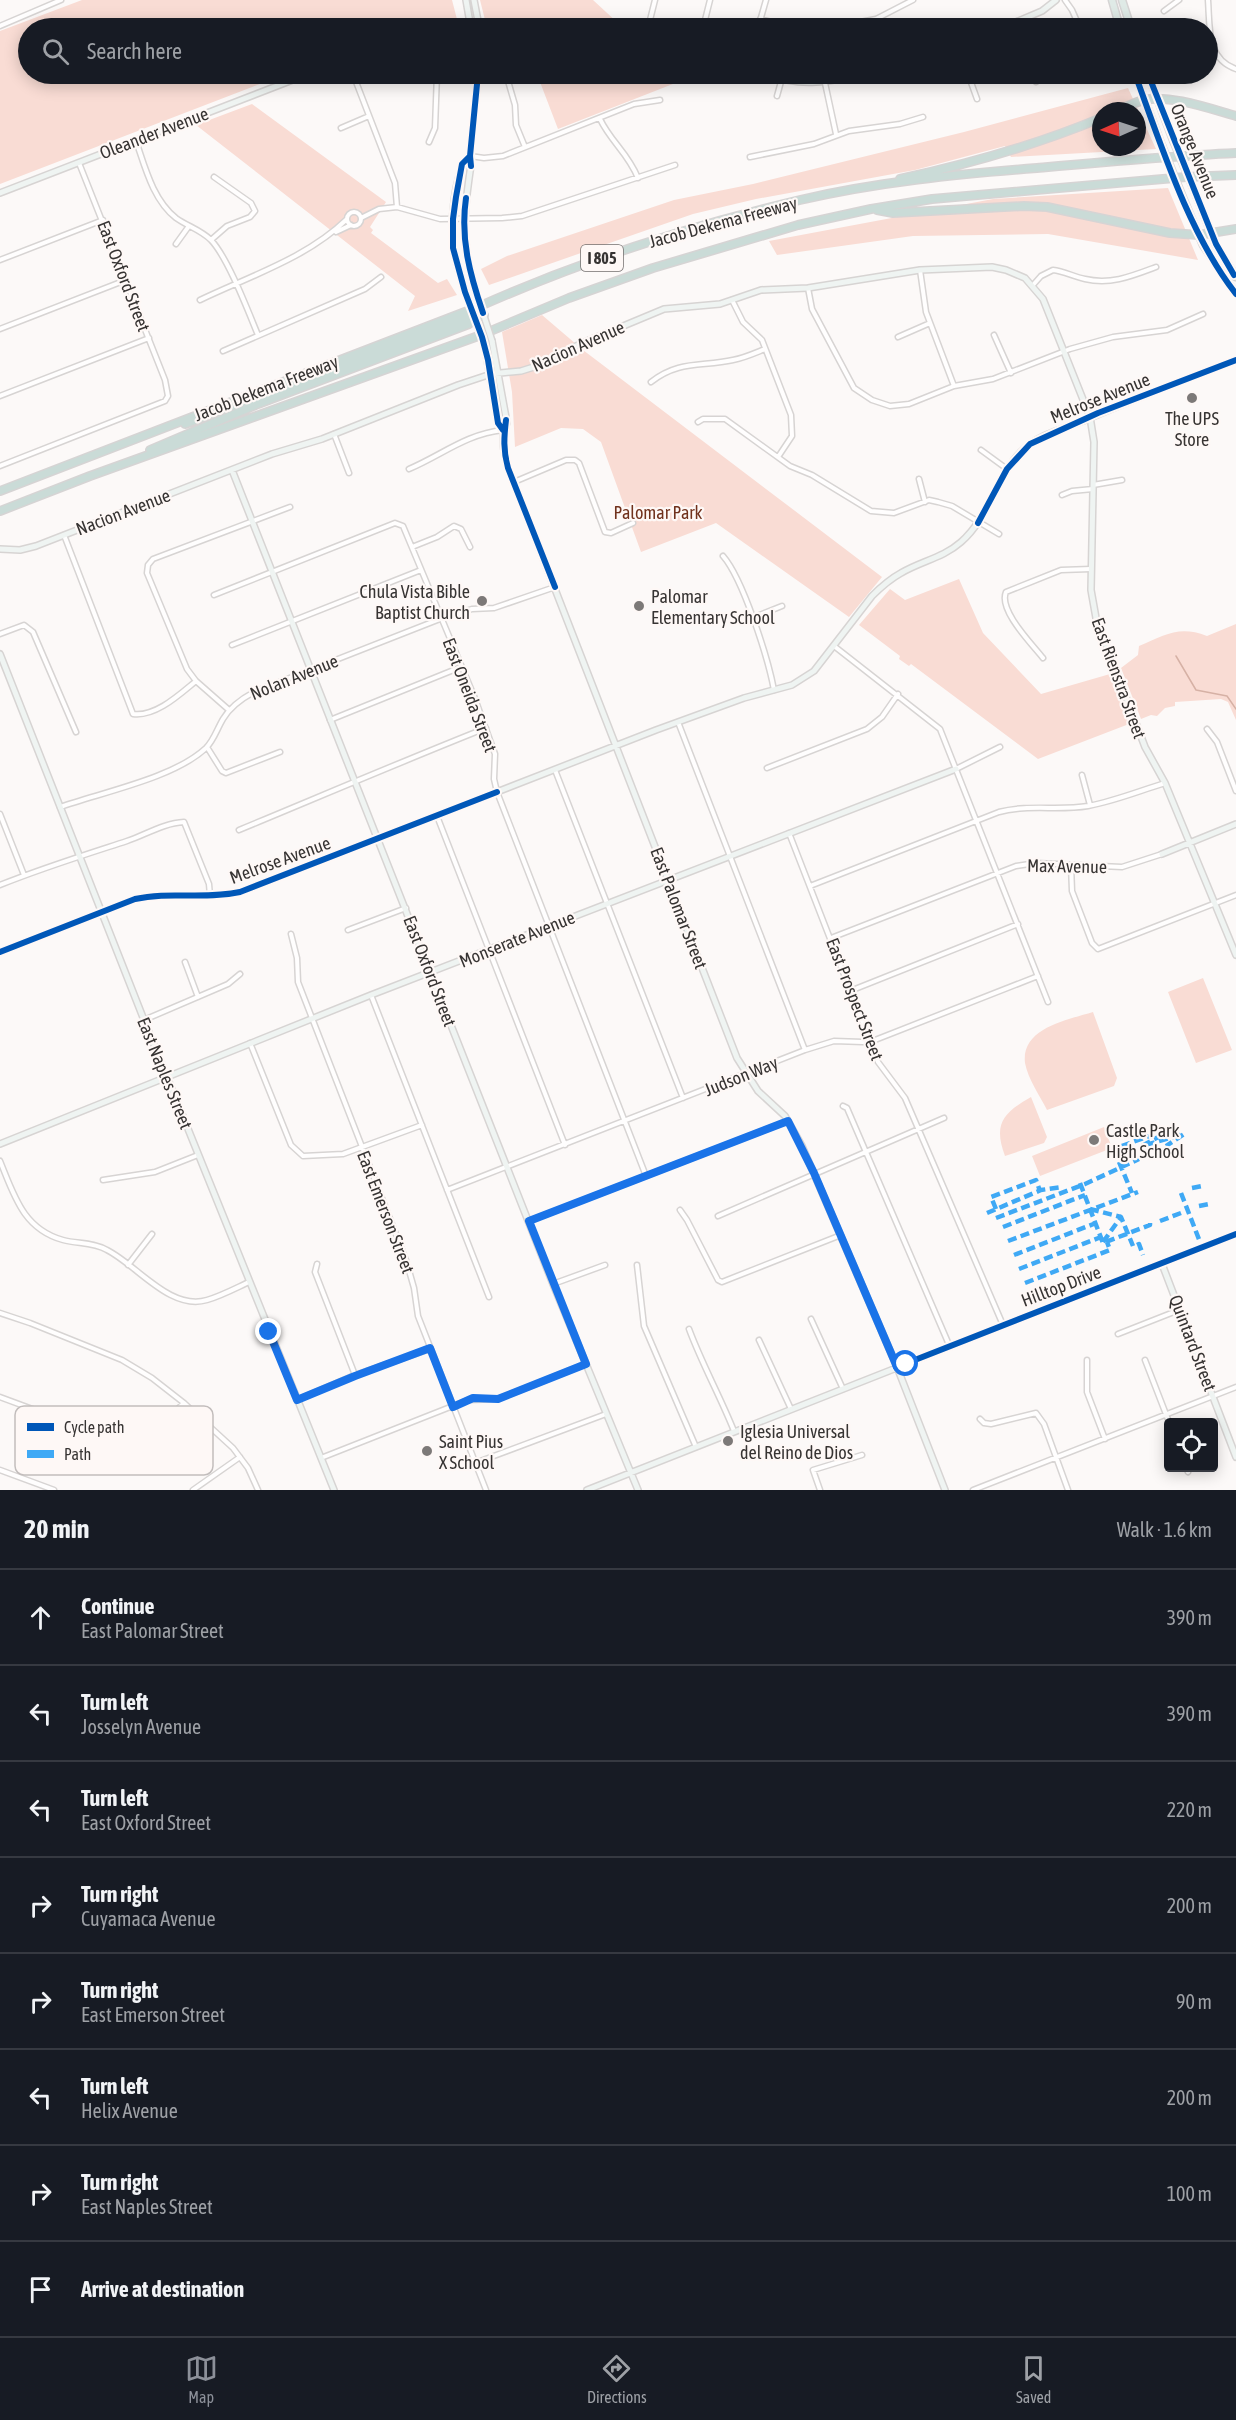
<!DOCTYPE html>
<meta charset="utf-8">
<style>
body{margin:0;font-family:"Asap Condensed",sans-serif;background:#242831;color:#f1f3f6}
.controls{position:absolute;right:18px;bottom:18px;display:grid;overflow:hidden;border-radius:6px;box-shadow:0 3px 15px #0003}
.controls button{width:54px;height:54px;display:grid;place-items:center;padding:0;border:0;border-bottom:2px solid #363941;background:#171b24;color:#f1f3f6;font:30px sans-serif}
.compass{position:absolute;left:1092px;top:102px;width:54px;height:54px;border-radius:50%;background:#171b24;box-shadow:0 3px 15px #0003;rotate:267deg}
.stop{position:absolute;width:18px;height:18px;margin:-14px;border:4px solid #1a73e8;border-radius:50%;background:#fff}
.stop.end{background:#1a73e8;border-color:#fff;box-shadow:0 2px 6px #0008}
.list{margin:0;padding:0;list-style:none}
h2{display:flex;justify-content:space-between;align-items:center;height:78px;margin:0;padding:0 24px;font-size:26px}
h2 small{font-size:20px;font-weight:400;color:#9ea1a6}
.list li{display:grid;grid-template-columns:39px 1fr auto;gap:18px;align-items:center;box-sizing:border-box;height:96px;padding:0 24px;border-top:2px solid #363941}
.list b{display:block;font-size:22px;white-space:nowrap}
.list p{margin:0;font-size:20px;white-space:nowrap;color:#9ea1a6}
.list em{font-size:20px;font-style:normal;color:#9ea1a6}
.icon{flex:none;width:33px;height:33px;fill:none;stroke:currentColor;stroke-width:2;stroke-linecap:round;stroke-linejoin:round}
.map{position:relative;flex:none;width:1236px;height:1490px;overflow:hidden}
.search{position:absolute;background:#171b24;box-shadow:0 3px 15px #0003;left:18px;right:18px;top:18px;height:66px;display:flex;align-items:center;gap:15px;box-sizing:border-box;padding:0 21px;border-radius:33px;color:#9ea1a6;font-size:22px}
.sheet{height:846px;background:#171b24}
nav{display:flex;justify-content:space-around;align-items:center;box-sizing:border-box;height:84px;border-top:2px solid #363941;background:#171b24;font-size:16px;color:#9ea1a6}
nav a{display:grid;justify-items:center;gap:3px}
nav .on{color:#8c9099}
.map>svg:first-child{display:block}
.green{fill:#f9dcd4;fill-rule:evenodd}
.lines{fill:none;stroke-linecap:round;stroke-linejoin:round}
.stream{stroke:#d6b1a5;stroke-width:1.5}
.street-casing{stroke:#d7d4d3;stroke-width:7}
.secondary-casing{stroke:#d7d4d3;stroke-width:8}
.primary-casing{stroke:#d6d4d4;stroke-width:9}
.highway-casing{stroke:#d6d4d4;stroke-width:10}
.street{stroke:#fffefe;stroke-width:4}
.secondary{stroke:#eff4f2;stroke-width:5}
.primary{stroke:#dfeae6;stroke-width:6}
.highway{stroke:#cadbd7;stroke-width:7}
.secondary-bridge-casing{stroke:#d7d4d3;stroke-width:8;stroke-linecap:butt}
.primary-bridge-casing{stroke:#d6d4d4;stroke-width:9;stroke-linecap:butt}
.secondary-bridge{stroke:#eff4f2;stroke-width:5}
.primary-bridge{stroke:#dfeae6;stroke-width:6}
.quiet{stroke:#3fa9f5;stroke-width:4.5;stroke-dasharray:9 4.5;stroke-linecap:butt}
.cycleway-casing{stroke:#fef8f6;stroke-width:10}
.cycleway{stroke:#0057b8;stroke-width:6}
.route{stroke:#1a73e8;stroke-width:8}
.poi-dot{fill:#7c7978;stroke:#fef8f6;stroke-width:2}
.labels{text-anchor:middle;dominant-baseline:central;stroke-width:4.5;stroke-linejoin:round;paint-order:stroke}
.shield{fill:#fef8f6;stroke:#736f6e;stroke-width:1.5}
.shield-label{font-size:16px;font-weight:bold;fill:#373433}
.street-label{font-size:18px;fill:#373433;stroke:#fef8f6}
.poi-label{font-size:18px;fill:#373433;stroke:#fef8f6;text-anchor:start}
.park-label{font-size:18px;fill:#70311c;stroke:#fef8f6}
.key{fill:#fef8f6;stroke:#c2bdbc;stroke-width:1.5}
.key-label{font-size:16px;fill:#373433}
</style>
<div class="map">
<svg width="1236" height="1490" viewBox="0 0 1236 1490">
<rect width="100%" height="100%" fill="#fcf9f8"/>
<path class="green" d="M 82,0 L 452,0 L 459,27 L 449,28 L 28,28 L 28,74 L 286,74 L 0,184 L 0,31 Z
M 480,0 L 593,0 L 619,24 L 617,28 L 510,28 L 485,20 Z
M 532,74 L 676,74 L 678,82 L 558,129 L 540,82 Z
M 1128,88 L 1156,149 L 1011,157 L 1005,146 L 915,170 L 756,199 L 693,214 L 489,285 L 481,269 L 507,256 L 674,200 L 753,184 L 964,132 ZM 1101,111 L 1137,111 L 1137,147 L 1101,147 Z
M 252,104 L 386,202 L 370,227 L 373,230 L 371,233 L 438,283 L 447,279 L 457,295 L 408,311 L 415,296 L 196,125 Z
M 1168,188 L 1198,260 L 1048,234 L 913,236 L 777,255 L 769,241 L 993,199 Z
M 542,315 L 583,350 L 882,577 L 849,617 L 716,523 L 641,552 L 601,442 L 583,429 L 561,428 L 515,447 L 512,392 L 502,332 Z
M 959,579 L 983,633 L 1041,694 L 1110,674 L 1129,724 L 1038,759 L 911,664 L 909,666 L 899,659 L 900,656 L 859,625 L 890,589 L 905,600 Z
M 1236,624 L 1236,720 L 1228,702 L 1221,699 L 1175,702 L 1175,706 L 1165,708 L 1157,716 L 1151,715 L 1141,719 L 1121,668 L 1138,655 L 1139,646 C 1165,635 1179,625 1207,636 Z
M 1203,978 L 1232,1050 L 1196,1063 L 1168,992 Z
M 1093,1012 L 1117,1078 L 1114,1086 L 1047,1110 C 1040,1096 1028,1079 1025,1063 C 1021,1028 1067,1020 1093,1012 Z
M 1031,1097 L 1047,1137 L 1044,1143 L 1005,1156 C 993,1124 1003,1113 1031,1097 Z
M 1104,1127 L 1112,1148 L 1040,1176 L 1032,1156 Z"/>
<g class="lines">
<path class="stream" d="M 1176,656 L 1196,690 L 1227,696 L 1236,709"/>
<defs>
<path id="street" d="M 1065,0 L 1072,10 L 1080,28
M 1208,0 C 1210,26 1206,59 1236,69
M 1164,11 L 1179,0
M 760,19 L 796,28
M 0,26 L 61,0
M 648,28 L 655,0
M 703,28 L 710,0
M 758,28 L 766,0
M 829,28 L 876,19 L 913,0
M 353,74 L 395,183 L 397,207
M 968,74 L 977,99
M 1033,74 L 1036,82
M 508,81 L 515,105 L 516,125 L 525,147
M 825,83 L 836,134
M 777,96 L 782,78
M 600,119 C 611,142 628,153 638,178
M 341,128 L 369,116
M 136,141 C 145,167 153,200 176,218 C 187,226 201,230 211,240 C 228,258 248,311 258,335
M 429,142 L 435,128 L 437,74
M 470,156 L 484,158 L 503,156 L 634,104 L 660,100
M 750,157 L 814,144 L 849,131 L 900,124 L 923,117
M347 219a7 7 0 1 1 14 0a7 7 0 1 1-14 0Z
M 361,218 L 379,209 L 397,207 L 440,219 L 502,218 L 522,216 L 675,165
M 336,232 L 351,225
M 211,240 L 227,226 L 250,217 L 255,211 L 251,203 L 214,177
M 176,244 L 189,226
M 0,260 L 103,220
M 920,270 L 926,312 L 954,386
M 1033,285 L 1041,276 L 1053,270 C 1064,271 1074,277 1085,279 C 1111,285 1132,276 1156,267
M 808,288 L 812,309 L 854,388 L 872,400 L 890,406 L 909,404 L 954,386 L 993,379 L 1070,349 L 1113,337 L 1167,330 L 1203,314
M 200,300 C 250,276 307,258 347,219
M 732,300 L 743,322 L 762,340 L 791,415 L 792,436 L 778,457
M 0,329 L 126,280
M 994,335 L 1011,373
M 898,337 L 930,323
M 223,351 L 365,289 L 381,277
M 651,382 C 679,360 702,367 733,360 C 744,358 755,353 765,349
M 0,396 L 149,338
M 698,422 L 703,419 L 725,419 L 790,466 L 812,475 L 871,511 L 894,513 L 929,500 L 938,502 L 952,506 L 999,534
M 334,434 L 349,473
M 981,450 L 1007,469
M 0,466 L 165,401 L 168,396 L 165,380 L 79,163
M 409,469 C 442,455 466,434 503,430
M 919,479 L 925,502
M 514,482 L 566,460 L 575,460 L 579,463 L 605,532 L 611,533 L 633,523
M 1093,485 L 1122,480
M 1062,495 L 1072,491 L 1093,489
M 64,535 L 133,714 C 156,717 180,694 196,681
M 412,547 L 437,537 L 454,526 L 461,529 L 470,547
M 723,556 C 743,579 768,658 774,690
M 214,595 L 395,523 L 403,526 L 474,696 L 495,754 L 494,779 L 497,792 L 646,1176
M 752,618 L 782,606
M 0,634 L 24,625 L 33,632 L 76,732
M 232,645 L 421,570
M 834,646 L 940,729 L 1048,1002
M 1043,658 C 1032,644 998,610 1006,592 L 1061,570 L 1091,569
M 229,710 L 196,681 L 187,669 L 147,573 L 148,565 L 153,559 L 290,507
M 330,720 L 461,667
M 678,722 L 805,1050
M 1207,729 L 1217,742 L 1236,791
M 207,747 L 222,771 L 226,773 L 280,752
M 767,768 L 867,729 L 882,717 L 898,694
M 956,769 L 1000,747
M 555,770 L 683,1098
M 1082,775 L 1090,805
M 60,807 C 103,792 174,778 206,748 C 214,740 217,729 223,719 C 230,707 241,699 254,692 L 440,619 L 472,609 L 494,608 L 555,587
M 0,814 L 24,875
M 437,816 L 565,1145
M 239,830 C 321,796 403,761 486,728
M 789,833 L 878,1062 L 905,1098 L 1003,1325
M 1071,865 L 1072,891 L 1092,943 L 1098,949 L 1236,895
M 0,885 C 42,868 84,855 127,841 C 145,835 164,823 184,822 L 209,884 L 210,896
M 810,886 L 999,812 C 1029,804 1058,811 1088,806 C 1115,801 1139,791 1165,783
M 348,930 L 406,908
M 291,934 L 297,958 L 298,982 L 406,1260 L 414,1288 L 418,1316 L 486,1490
M 831,938 L 1016,866 L 1036,863 L 1122,867 L 1162,854
M 185,962 L 198,997
M 850,991 L 1018,924
M 371,995 L 489,1297
M 144,1020 L 228,984 L 240,974
M 250,1043 L 291,1145 L 303,1156 L 343,1154 L 422,1125
M 843,1106 L 847,1108 L 950,1347
M 0,1161 C 14,1195 23,1229 63,1240 C 78,1244 93,1242 107,1250 C 137,1265 170,1311 207,1300 C 221,1296 236,1288 249,1282
M 103,1180 L 155,1172 L 198,1155
M 447,1190 L 805,1050 L 834,1041 L 863,1042 L 875,1040 L 1038,976
M 680,1210 L 687,1220 L 718,1280 L 722,1282 L 841,1235
M 718,1216 L 944,1118
M 529,1221 L 788,1121
M 317,1264 L 315,1272 L 355,1375
M 128,1265 L 152,1234
M 637,1265 L 644,1326 L 696,1447
M 553,1284 L 605,1265
M 0,1313 L 30,1323 L 122,1360 L 152,1378 L 184,1403 L 233,1448 L 248,1468 L 258,1490
M 811,1319 L 843,1389
M 689,1329 C 702,1364 720,1396 734,1431
M 1118,1334 L 1179,1310
M 759,1340 L 791,1409
M 1087,1360 L 1087,1392 L 1105,1439
M 1145,1360 L 1169,1422
M 0,1397 L 70,1423 L 90,1427 L 140,1430 L 164,1422 L 184,1403
M 297,1400 L 355,1375 L 430,1349
M 980,1419 L 984,1423 L 991,1424 L 1036,1413 L 1044,1424 L 1068,1490
M 321,1458 L 468,1400 L 498,1399 L 586,1364
M 475,1463 L 606,1414
M 1186,1468 L 1188,1472
M 0,1470 L 54,1490
M 193,1490 L 240,1457
M 820,1490 L 813,1470 L 862,1455
M 973,1490 L 1236,1387"/>
<path id="secondary" d="M 466,0 L 470,23 L 474,28
M 474,0 L 478,21 L 476,28
M 485,28 C 521,22 544,18 580,28
M 1002,28 L 1042,11 L 1056,0
M 769,74 C 802,89 834,80 868,74
M 0,193 L 308,74
M 476,291 C 461,239 463,217 471,165 L 470,156 L 478,74
M 465,292 C 461,277 455,262 453,246 C 451,223 453,173 470,156
M 492,341 L 507,423 C 500,437 504,453 508,468 L 737,1058 L 758,1091 L 785,1116 L 802,1146 L 897,1367 L 945,1490
M 484,342 L 498,423 L 503,430
M 232,470 L 553,1284 L 638,1490
M 0,549 L 20,550 L 36,546 L 272,454 L 322,439 L 458,385 L 491,374 L 521,371 L 537,366 L 580,344 L 664,309 L 720,304 L 761,290 L 808,288 L 920,270 L 992,267 L 1006,270 L 1025,278 L 1043,299 L 1090,417 L 1094,442 L 1091,590 L 1096,618 L 1145,747 L 1165,783 L 1236,955
M 0,654 L 144,1020 L 334,1490
M 1162,854 L 1236,824
M 0,952 L 135,899 C 170,891 204,900 240,892 L 656,730 L 744,698 L 792,685 L 814,671 L 872,596 C 881,587 890,579 901,573 C 921,561 943,558 961,542 C 990,517 995,477 1022,451 C 1038,435 1062,429 1083,421 C 1133,399 1185,380 1236,360
M 0,1144 L 371,995 L 956,769
M 1162,1264 L 1236,1457
M 587,1490 L 1236,1234"/>
<path id="primary" d="M 1112,0 L 1120,28
M 1122,0 L 1131,28
M 1135,74 L 1162,146
M 1148,74 L 1173,140
M 1197,197 L 1216,245 L 1236,277
M 1183,198 L 1203,245 L 1236,294"/>
<path id="highway" d="M 1118,111 C 1126,107 1135,102 1144,100 C 1169,94 1211,109 1236,116
M 900,179 C 969,164 1036,145 1101,118
M 877,210 L 893,213 L 1024,206 L 1047,207 L 1170,233 L 1199,235 L 1236,229
M 185,424 L 466,318 L 472,319
M 150,450 L 258,404 L 469,324 L 472,319 L 484,315
M 0,491 L 478,307 C 581,261 690,226 800,200 C 877,182 958,174 1037,168 C 1104,162 1170,156 1236,153
M 0,511 L 90,476 L 481,335 L 569,298 L 653,268 L 798,225 L 871,209 L 932,199 L 1186,177 L 1236,175"/>
</defs>
<use href="#street" class="street-casing"/>
<use href="#secondary" class="secondary-casing"/>
<use href="#primary" class="primary-casing"/>
<use href="#highway" class="highway-casing"/>
<use href="#street" class="street"/>
<use href="#secondary" class="secondary"/>
<use href="#primary" class="primary"/>
<use href="#highway" class="highway"/>
<defs>
<path id="secondary-bridge" d="M 476,291 L 492,341
M 465,292 L 484,342"/>
<path id="primary-bridge" d="M 1173,140 L 1197,197
M 1162,146 L 1183,198"/>
</defs>
<use href="#secondary-bridge" class="secondary-bridge-casing"/>
<use href="#primary-bridge" class="primary-bridge-casing"/>
<use href="#secondary-bridge" class="secondary-bridge"/>
<use href="#primary-bridge" class="primary-bridge"/>
<path class="quiet" d="M 1162,1135 L 1142,1146 L 1184,1134 L 1166,1146
M 1116,1154 L 1114,1149 L 1149,1136
M 1119,1162 L 1132,1193
M 1080,1183 L 1103,1243 L 1150,1225 L 1150,1223
M 1192,1188 L 1202,1186
M 1181,1193 L 1202,1247
M 1199,1206 L 1209,1204
M 996,1209 L 991,1197 L 1036,1180 L 1040,1191
M 1090,1209 L 1121,1217
M 987,1213 L 1041,1190 L 1062,1187
M 996,1218 L 1085,1184 L 1139,1159
M 1160,1221 L 1181,1213
M 1003,1227 L 1085,1195
M 1008,1241 L 1138,1192
M 1103,1242 L 1121,1217 L 1133,1246
M 1137,1245 L 1139,1244 L 1143,1255
M 1014,1255 L 1096,1223
M 1019,1269 L 1101,1237
M 1025,1283 L 1110,1250 L 1107,1242"/>
<defs>
<path id="cycleway" d="M 1135,74 C 1161,145 1189,234 1236,294
M 1148,74 L 1216,244 L 1234,275
M 470,156 L 462,164 L 456,197 L 453,219 L 453,248 L 465,292 L 482,337 L 488,360 L 498,423 L 503,430
M 471,166 L 470,156 L 478,74
M 466,198 C 460,239 470,275 483,313
M 506,420 C 504,437 503,450 508,468 L 555,587
M 978,523 L 1007,469 L 1030,444 L 1098,413 L 1236,360
M 0,952 L 135,899 C 170,891 204,900 240,892 L 497,792
M 897,1367 L 1236,1234"/>
</defs>
<use href="#cycleway" class="cycleway-casing"/>
<use href="#cycleway" class="cycleway"/>
</g>
<g class="lines">
<path class="route" d="M 269,1332 L 297,1400 L 355,1376 L 430,1348 L 453,1407 L 473,1398 L 498,1399 L 586,1364 L 529,1221 L 788,1121 L 814,1173 L 897,1367 L 906,1364"/>
</g>
<g class="poi-dot">
<circle cx="1192" cy="398" r="6"/>
<circle cx="482" cy="601" r="6"/>
<circle cx="639" cy="606" r="6"/>
<circle cx="1094" cy="1140" r="6"/>
<circle cx="728" cy="1441" r="6"/>
<circle cx="427" cy="1451" r="6"/>
</g>
<g class="labels">
<rect class="shield" x="581" y="245" width="42" height="26" rx="4.5"/>
<g class="shield-label">
<text x="602" y="258">I 805</text>
</g>
<g class="street-label">
<text transform="translate(154 133) rotate(-21)">Oleander Avenue</text>
<text transform="translate(1195 151) rotate(68)">Orange Avenue</text>
<text transform="translate(723 222) rotate(-15)">Jacob Dekema Freeway</text>
<text transform="translate(124 276) rotate(69)">East Oxford Street</text>
<text transform="translate(578 346) rotate(-24)">Nacion Avenue</text>
<text transform="translate(266 388) rotate(-21)">Jacob Dekema Freeway</text>
<text transform="translate(1100 398) rotate(-22)">Melrose Avenue</text>
<text transform="translate(123 512) rotate(-21)">Nacion Avenue</text>
<text transform="translate(294 677) rotate(-22)">Nolan Avenue</text>
<text transform="translate(1119 678) rotate(70)">East Rienstra Street</text>
<text transform="translate(470 695) rotate(69)">East Oneida Street</text>
<text transform="translate(280 860) rotate(-20)">Melrose Avenue</text>
<text transform="translate(1067 866) rotate(1)">Max Avenue</text>
<text transform="translate(679 908) rotate(69)">East Palomar Street</text>
<text transform="translate(517 939) rotate(-22)">Monserate Avenue</text>
<text transform="translate(430 971) rotate(69)">East Oxford Street</text>
<text transform="translate(855 999) rotate(69)">East Prospect Street</text>
<text transform="translate(165 1073) rotate(68)">East Naples Street</text>
<text transform="translate(741 1076) rotate(-22)">Judson Way</text>
<text transform="translate(386 1212) rotate(69)">East Emerson Street</text>
<text transform="translate(1061 1286) rotate(-21)">Hilltop Drive</text>
<text transform="translate(1193 1343) rotate(69)">Quintard Street</text>
</g>
<g class="poi-label">
<text x="1192" y="418" text-anchor="middle">The UPS<tspan x="1192" dy="21">Store</tspan></text>
<text x="470" y="591" text-anchor="end">Chula Vista Bible<tspan x="470" dy="21">Baptist Church</tspan></text>
<text x="651" y="596">Palomar<tspan x="651" dy="21">Elementary School</tspan></text>
<text x="1106" y="1130">Castle Park<tspan x="1106" dy="21">High School</tspan></text>
<text x="740" y="1431">Iglesia Universal<tspan x="740" dy="21">del Reino de Dios</tspan></text>
<text x="439" y="1441">Saint Pius<tspan x="439" dy="21">X School</tspan></text>
</g>
<g class="park-label">
<text x="658" y="512">Palomar Park</text>
</g>
</g>
<rect x="15" y="1406" width="198" height="69" rx="9" class="key"/>
<rect x="27" y="1423" width="27" height="8" fill="#0057b8"/>
<rect x="27" y="1450" width="27" height="8" fill="#3fa9f5"/>
<g class="key-label">
<text x="64" y="1433">Cycle path</text>
<text x="64" y="1460">Path</text>
</g>
</svg>
<div class="controls">
<button><svg class="icon" aria-label="locate" viewBox="0 0 24 24"><circle cx="12" cy="12" r="6"/><path d="M12 2v4M12 18v4M2 12h4M18 12h4"/></svg></button>
</div>
<svg class="compass" viewBox="-18 -18 36 36"><path d="M0-13l5 13h-10z" fill="#e53935"/><path d="M0 13l5-13h-10z" fill="#9ea1a6"/></svg>
<div class="stop" style="left:906px;top:1364px"></div>
<div class="stop end" style="left:269px;top:1332px"></div>
<div class="search"><svg class="icon" aria-label="search" viewBox="0 0 24 24"><circle cx="10" cy="10" r="6"/><path d="M15 15l6 6"/></svg>Search here</div>
</div>
<section class="sheet">
<h2>20 min<small>Walk · 1.6 km</small></h2>
<ul class="list">
<li><svg class="icon" aria-label="ahead" viewBox="0 0 24 24"><path d="M12 20V5M6 11l6-6 6 6"/></svg><div><b>Continue</b><p>East Palomar Street</p></div><em>390 m</em></li>
<li><svg class="icon" aria-label="left" viewBox="0 0 24 24"><path d="M17 20v-9H6M10 6l-5 5 5 5"/></svg><div><b>Turn left</b><p>Josselyn Avenue</p></div><em>390 m</em></li>
<li><svg class="icon" aria-label="left" viewBox="0 0 24 24"><path d="M17 20v-9H6M10 6l-5 5 5 5"/></svg><div><b>Turn left</b><p>East Oxford Street</p></div><em>220 m</em></li>
<li><svg class="icon" aria-label="right" viewBox="0 0 24 24"><path d="M7 20v-9h11M14 6l5 5-5 5"/></svg><div><b>Turn right</b><p>Cuyamaca Avenue</p></div><em>200 m</em></li>
<li><svg class="icon" aria-label="right" viewBox="0 0 24 24"><path d="M7 20v-9h11M14 6l5 5-5 5"/></svg><div><b>Turn right</b><p>East Emerson Street</p></div><em>90 m</em></li>
<li><svg class="icon" aria-label="left" viewBox="0 0 24 24"><path d="M17 20v-9H6M10 6l-5 5 5 5"/></svg><div><b>Turn left</b><p>Helix Avenue</p></div><em>200 m</em></li>
<li><svg class="icon" aria-label="right" viewBox="0 0 24 24"><path d="M7 20v-9h11M14 6l5 5-5 5"/></svg><div><b>Turn right</b><p>East Naples Street</p></div><em>100 m</em></li>
<li><svg class="icon" aria-label="arrive" viewBox="0 0 24 24"><path d="M6 21V4h12l-3 4 3 4H6"/></svg><div><b>Arrive at destination</b></div></li>
</ul>
</section>
<nav>
<a class="on"><svg class="icon" aria-label="map" viewBox="0 0 24 24"><path d="M3 6l6-2 6 2 6-2v14l-6 2-6-2-6 2zM9 4v14M15 6v14"/></svg>Map</a>
<a><svg class="icon" aria-label="directions" viewBox="0 0 24 24"><path d="M12 3l9 9-9 9-9-9zM9 14v-3h6M13 9l2 2-2 2"/></svg>Directions</a>
<a><svg class="icon" aria-label="saved" viewBox="0 0 24 24"><path d="M7 4h10v16l-5-4-5 4z"/></svg>Saved</a>
</nav>
